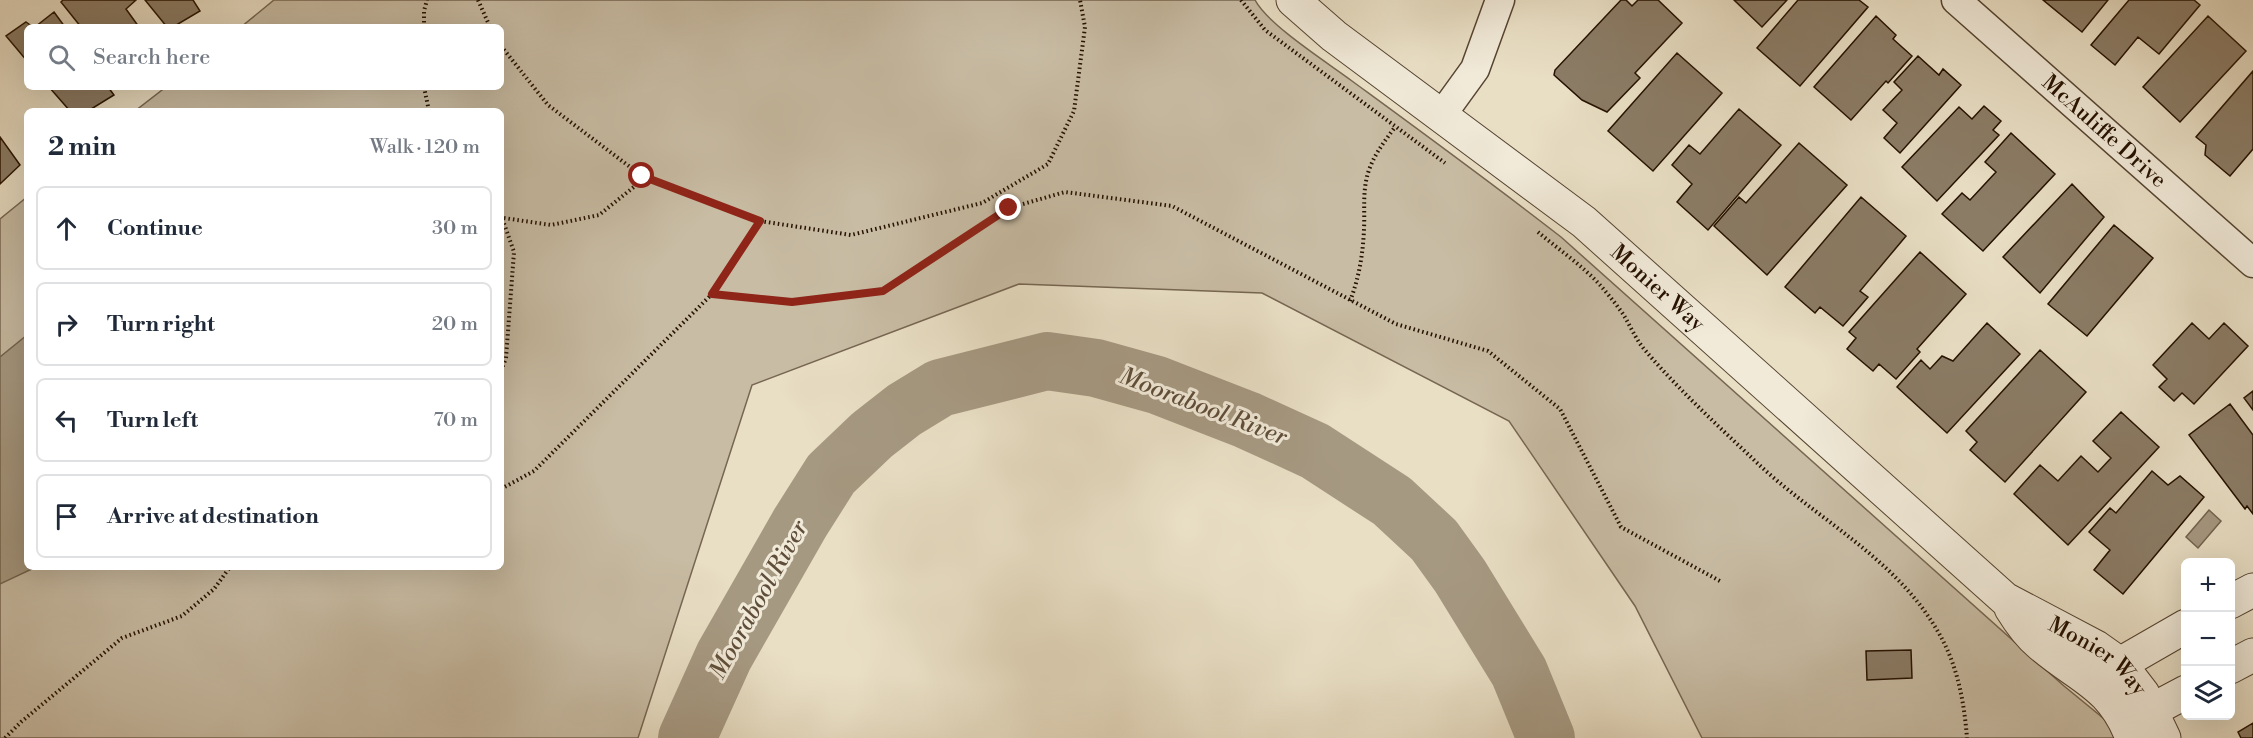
<!DOCTYPE html>
<meta charset="utf-8">
<style>
body{margin:0;font-family:"Libre Bodoni",serif;background:#f2f2f3;color:#1f2937}
.controls{position:absolute;right:18px;bottom:18px;display:grid;overflow:hidden;border-radius:9px;box-shadow:0 6px 24px #0002}
.controls button{width:54px;height:54px;display:grid;place-items:center;padding:0;border:0;border-bottom:2px solid #e0e1e3;background:#fff;color:#1f2937;font:30px sans-serif}
.stop{position:absolute;width:18px;height:18px;margin:-14px;border:4px solid #8f2418;border-radius:50%;background:#fff}
.stop.end{background:#8f2418;border-color:#fff;box-shadow:0 2px 6px #0008}
.list{margin:0;padding:0;list-style:none}
h2{display:flex;justify-content:space-between;align-items:center;height:78px;margin:0;padding:0 24px;font-size:26px}
h2 small{font-size:20px;font-weight:400;color:#747a83}
.list li{display:grid;grid-template-columns:39px 1fr auto;gap:18px;align-items:center;box-sizing:border-box;height:84px;margin:0 12px 12px;padding:0 12px;border:2px solid #e0e1e3;border-radius:9px}
.list b{display:block;font-size:22px;white-space:nowrap}
.list em{font-size:20px;font-style:normal;color:#747a83}
.icon{flex:none;width:33px;height:33px;fill:none;stroke:currentColor;stroke-width:2;stroke-linecap:round;stroke-linejoin:round}
.map{position:relative;flex:none;width:2253px;height:738px;overflow:hidden}
.search{position:absolute;background:#fff;box-shadow:0 6px 24px #0002;left:24px;top:24px;width:480px;height:66px;display:flex;align-items:center;gap:15px;box-sizing:border-box;padding:0 21px;border-radius:9px;color:#747a83;font-size:22px}
.panel{position:absolute;background:#fff;box-shadow:0 6px 24px #0002;left:24px;top:108px;width:480px;height:462px;border-radius:9px}
.map>svg:first-child{display:block}
.green{fill:#c8bca4;stroke:#766652;stroke-width:1.5}
.water{fill:#a69982;stroke:#72634e;stroke-width:1.5}
.lines{fill:none;stroke-linecap:round;stroke-linejoin:round}
.river{stroke:#a69982;stroke-width:58}
.building{fill:#8b7c66;stroke:#251100;stroke-width:1.5}
.minor-casing{stroke:#564431;stroke-width:31}
.tertiary-casing{stroke:#564431;stroke-width:35}
.path{stroke:#251100;stroke-width:4;stroke-dasharray:1.5 3;stroke-linecap:butt}
.minor{stroke:#f1ead9;stroke-width:28}
.tertiary{stroke:#f1ead9;stroke-width:33}
.route{stroke:#8f2418;stroke-width:8}
.labels{text-anchor:middle;dominant-baseline:central;stroke-width:6;stroke-linejoin:round;paint-order:stroke}
.street-label{font-size:22px;fill:#251100;stroke:#f1ead9}
.water-label{font-size:24px;font-style:italic;fill:#5f4e3a;stroke:#f1ead9}
</style>
<div class="map">
<svg width="2253" height="738" viewBox="0 0 2253 738">
<rect width="100%" height="100%" fill="#e9dfc5"/>
<filter id="stains"><feTurbulence type="fractalNoise" baseFrequency=".00333" numOctaves="4"/><feColorMatrix values="0 0 0 0 .2 0 0 0 0 .09 0 0 0 0 .02 0 0 0 .5 -.17"/></filter>
<radialGradient id="worn" r=".72"><stop offset=".6" stop-color="#630" stop-opacity="0"/><stop offset="1" stop-color="#630" stop-opacity=".3"/></radialGradient>
<path class="green" d="M 274,0 L 1255,0 C 1268,25 1328,63 1352,81 C 1423,133 1493,184 1561,237 L 2064,686 L 2114,727 L 2118,738 L 1702,738 L 1635,606 L 1509,421 L 1262,293 L 1019,284 L 752,385 L 638,738 L 0,738 L 0,219 L 27,197 L 27,567 L 501,567 L 501,111 L 135,111 L 166,87 L 501,87 L 501,27 L 241,27 Z"/>
<path class="water" d="M 27,335 L 27,567 L 36,567 L 0,584 L 0,357 Z
M 2209,510 L 2221,521 L 2198,548 L 2186,537 Z"/>
<g class="lines">
<path class="river" d="M 687,738 L 724,656 L 800,523 L 831,474 L 872,435 L 904,410 L 940,388 L 1047,361 L 1096,368 L 1157,385 L 1247,420 L 1315,451 L 1392,501 L 1434,540 L 1460,576 L 1519,672 L 1546,738"/>
</g>
<path class="building" d="M 63,0 L 136,0 L 126,9 L 139,27 L 81,27 L 61,2 Z
M 145,0 L 193,0 L 200,11 L 173,27 L 167,27 Z
M 1621,0 L 1626,0 L 1632,6 L 1638,0 L 1658,0 L 1682,23 L 1635,73 L 1640,78 L 1607,112 L 1582,100 L 1554,75 L 1555,70 Z
M 1734,0 L 1787,0 L 1762,27 Z
M 1798,0 L 1859,0 L 1868,7 L 1800,86 L 1757,48 Z
M 2043,0 L 2108,0 L 2082,32 Z
M 2129,0 L 2194,0 L 2200,5 L 2159,54 L 2138,37 L 2115,65 L 2091,45 Z
M 54,12 L 65,27 L 35,27 Z
M 1876,16 L 1896,35 L 1893,39 L 1912,56 L 1888,83 L 1886,81 L 1851,120 L 1814,87 Z
M 2208,16 L 2246,51 L 2180,122 L 2143,87 Z
M 26,22 L 33,27 L 27,27 L 27,61 L 6,36 Z
M 1677,53 L 1722,93 L 1653,171 L 1608,131 Z
M 1918,56 L 1939,75 L 1943,69 L 1961,85 L 1900,153 L 1884,138 L 1897,123 L 1883,110 L 1902,90 L 1894,82 Z
M 2253,71 L 2253,149 L 2230,176 L 2205,155 L 2206,145 L 2196,137 Z
M 49,87 L 108,87 L 114,95 L 88,111 L 70,111 Z
M 1984,106 L 2001,121 L 1993,130 L 1999,135 L 1937,201 L 1902,167 L 1959,107 L 1972,119 Z
M 1739,109 L 1781,145 L 1708,230 L 1677,202 L 1692,184 L 1672,165 L 1689,145 L 1700,154 Z
M 2011,133 L 2055,174 L 1983,251 L 1942,214 L 1962,193 L 1970,200 L 1996,172 L 1985,162 Z
M 0,137 L 20,165 L 0,184 Z
M 1799,143 L 1847,185 L 1767,275 L 1714,226 L 1739,197 L 1746,203 Z
M 2072,184 L 2104,217 L 2040,293 L 2003,257 Z
M 1861,197 L 1906,236 L 1860,291 L 1868,297 L 1843,326 L 1820,307 L 1815,313 L 1785,287 Z
M 2114,225 L 2153,258 L 2087,336 L 2048,304 Z
M 1920,252 L 1966,294 L 1917,349 L 1920,352 L 1896,379 L 1879,364 L 1873,371 L 1847,349 L 1856,338 L 1849,332 Z
M 1987,323 L 2020,354 L 1947,433 L 1897,387 L 1921,360 L 1930,369 L 1942,356 L 1953,361 Z
M 2192,323 L 2209,339 L 2224,323 L 2248,346 L 2194,404 L 2182,393 L 2174,401 L 2159,387 L 2167,379 L 2153,365 Z
M 2040,350 L 2086,392 L 2005,482 L 1970,450 L 1977,442 L 1966,431 Z
M 2253,391 L 2253,410 L 2244,398 Z
M 2230,404 L 2253,435 L 2253,514 L 2247,506 L 2245,509 L 2189,435 Z
M 2121,412 L 2159,447 L 2068,545 L 2014,494 L 2040,465 L 2058,481 L 2081,456 L 2098,472 L 2111,458 L 2093,441 Z
M 2152,471 L 2168,485 L 2180,476 L 2204,497 L 2123,594 L 2094,570 L 2110,550 L 2089,532 L 2110,508 L 2116,513 Z
M 1911,650 L 1912,678 L 1867,680 L 1866,651 Z
M 2253,723 L 2253,738 L 2241,738 L 2238,732 Z"/>
<g class="lines">
<defs>
<g id="minor">
<path id="s1" d="M 1956,0 L 2253,263"/>
<path d="M 1441,116 L 1475,69 L 1500,0"/>
</g>
<g id="tertiary">
<path id="s2" d="M 1293,0 L 1334,36 L 1584,222 L 2005,599 L 2096,647 L 2120,664 L 2143,694 L 2164,738"/>
<path d="M 2230,602 L 2253,590"/>
<path d="M 2011,608 C 2019,621 2028,634 2040,644 C 2079,678 2112,684 2132,738"/>
<path d="M 2230,667 L 2253,655"/>
<path d="M 2107,680 L 2120,664 L 2186,626"/>
<path d="M 2130,716 L 2152,710 L 2186,692"/>
</g>
</defs>
<use href="#minor" class="minor-casing"/>
<use href="#tertiary" class="tertiary-casing"/>
<path class="path" d="M 478,0 L 490,27
M 1241,0 L 1265,30 L 1445,163
M 424,27 L 424,11 L 427,0
M 501,46 L 548,105 L 642,176 L 760,221 L 851,235 L 982,203 L 1048,164 L 1074,111 L 1085,27 L 1080,0
M 424,87 L 429,111
M 501,215 L 514,252 L 506,358 L 501,371
M 504,218 L 551,225 L 599,215 L 645,178
M 1538,232 C 1558,249 1583,266 1600,285 C 1608,294 1616,304 1623,314 C 1630,325 1635,338 1644,349 C 1677,388 1715,423 1752,458 C 1812,517 1893,555 1937,630 C 1957,663 1964,700 1967,738
M 712,294 L 792,302 L 883,291 L 1009,208 L 1065,192 L 1172,206 L 1396,324 L 1488,351 L 1560,409 L 1621,527 L 1720,581
M 1350,301 C 1359,278 1363,254 1364,229 C 1365,209 1362,190 1369,170 C 1375,153 1385,141 1395,127
M 501,489 L 534,471 L 712,294 L 760,221
M 5,738 L 21,722 L 122,638 L 182,616 L 214,589 L 230,567"/>
<use href="#minor" class="minor"/>
<use href="#tertiary" class="tertiary"/>
</g>
<g class="lines">
<path class="route" d="M 642,176 L 760,221 L 712,294 L 792,302 L 883,291 L 1009,208"/>
</g>
<g class="labels">
<g class="street-label">
<text stroke="none"><textPath href="#s1" startOffset="198">McAuliffe Drive</textPath></text>
<text stroke="none"><textPath href="#s2" startOffset="465">Monier Way</textPath></text>
<text stroke="none"><textPath href="#s2" startOffset="1041">Monier Way</textPath></text>
</g>
<g class="water-label">
<text transform="translate(1203 407) rotate(21)">Moorabool River</text>
<text transform="translate(759 600) rotate(-61)">Moorabool River</text>
</g>
</g>
<rect width="100%" height="100%" filter="url(#stains)"/>
<rect width="100%" height="100%" fill="url(#worn)"/>
</svg>
<div class="controls">
<button>+</button>
<button>−</button>
<button><svg class="icon" aria-label="layers" viewBox="0 0 24 24"><path d="M12 4l9 5-9 5-9-5zM3 14l9 5 9-5"/></svg></button>
</div>
<div class="stop" style="left:642px;top:176px"></div>
<div class="stop end" style="left:1009px;top:208px"></div>
<div class="search"><svg class="icon" aria-label="search" viewBox="0 0 24 24"><circle cx="10" cy="10" r="6"/><path d="M15 15l6 6"/></svg>Search here</div>
<section class="panel">
<h2>2 min<small>Walk · 120 m</small></h2>
<ul class="list">
<li><svg class="icon" aria-label="ahead" viewBox="0 0 24 24"><path d="M12 20V5M6 11l6-6 6 6"/></svg><div><b>Continue</b></div><em>30 m</em></li>
<li><svg class="icon" aria-label="right" viewBox="0 0 24 24"><path d="M7 20v-9h11M14 6l5 5-5 5"/></svg><div><b>Turn right</b></div><em>20 m</em></li>
<li><svg class="icon" aria-label="left" viewBox="0 0 24 24"><path d="M17 20v-9H6M10 6l-5 5 5 5"/></svg><div><b>Turn left</b></div><em>70 m</em></li>
<li><svg class="icon" aria-label="arrive" viewBox="0 0 24 24"><path d="M6 21V4h12l-3 4 3 4H6"/></svg><div><b>Arrive at destination</b></div></li>
</ul>
</section>
</div>
